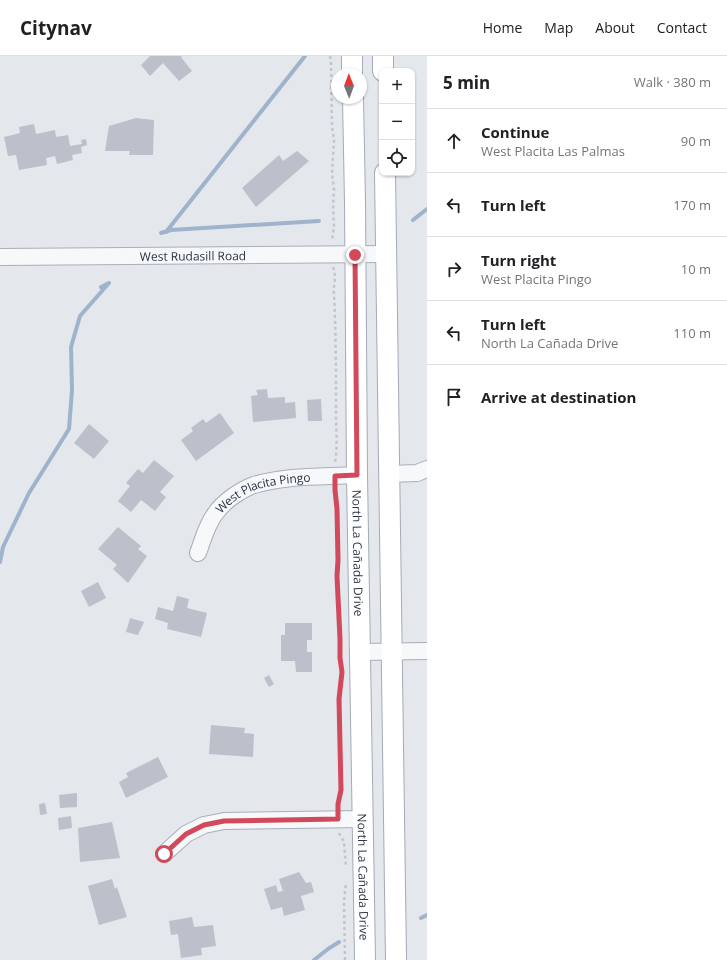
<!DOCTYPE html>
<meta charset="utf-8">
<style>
body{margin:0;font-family:"Open Sans",sans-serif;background:#f2f2f2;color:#202124}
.controls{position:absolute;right:12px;top:12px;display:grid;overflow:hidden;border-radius:8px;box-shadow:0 1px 3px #0004}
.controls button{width:36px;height:36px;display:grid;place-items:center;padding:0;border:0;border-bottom:1px solid #e0e0e0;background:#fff;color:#202124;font:20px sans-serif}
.compass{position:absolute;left:331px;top:12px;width:36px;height:36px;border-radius:50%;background:#fff;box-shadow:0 1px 3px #0004;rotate:359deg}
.stop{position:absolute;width:12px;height:12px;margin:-9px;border:3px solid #d1495b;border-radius:50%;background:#fff}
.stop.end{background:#d1495b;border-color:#fff;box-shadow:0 1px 4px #0008}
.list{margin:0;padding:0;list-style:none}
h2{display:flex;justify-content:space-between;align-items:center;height:52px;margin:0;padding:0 16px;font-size:17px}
h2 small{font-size:13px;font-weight:400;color:#757577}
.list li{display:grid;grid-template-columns:26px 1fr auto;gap:12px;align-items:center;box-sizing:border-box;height:64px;padding:0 16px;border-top:1px solid #e0e0e0}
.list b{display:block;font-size:15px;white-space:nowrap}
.list p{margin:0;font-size:13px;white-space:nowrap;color:#757577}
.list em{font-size:13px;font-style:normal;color:#757577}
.icon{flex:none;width:22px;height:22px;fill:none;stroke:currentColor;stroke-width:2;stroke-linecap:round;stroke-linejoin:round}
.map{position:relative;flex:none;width:427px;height:904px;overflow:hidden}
header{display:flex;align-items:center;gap:24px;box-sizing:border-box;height:56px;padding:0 20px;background:#fff;border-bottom:1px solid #e0e0e0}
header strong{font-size:19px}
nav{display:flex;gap:22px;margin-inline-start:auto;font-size:14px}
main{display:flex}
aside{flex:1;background:#fff}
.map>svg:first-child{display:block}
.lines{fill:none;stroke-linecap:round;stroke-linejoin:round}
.stream{stroke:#9fb4cc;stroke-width:4}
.building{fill:#bbc0ca}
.minor-casing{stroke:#a9aeb7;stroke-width:18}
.major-casing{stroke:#a3abb8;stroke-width:22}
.path{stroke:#c2c5cb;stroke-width:2.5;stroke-dasharray:3 3;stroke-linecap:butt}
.minor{stroke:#f7f8fa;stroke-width:16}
.major{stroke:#fff;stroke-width:20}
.route{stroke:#d1495b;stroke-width:5}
.labels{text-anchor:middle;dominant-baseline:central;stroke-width:3;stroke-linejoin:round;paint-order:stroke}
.street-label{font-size:12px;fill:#2b3445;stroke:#f4f6f9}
</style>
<header>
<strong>Citynav</strong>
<nav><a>Home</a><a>Map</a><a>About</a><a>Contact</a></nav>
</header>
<main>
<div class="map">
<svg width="427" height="904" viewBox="0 0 427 904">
<rect width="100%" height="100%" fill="#e4e7ec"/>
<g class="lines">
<path class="stream" d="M 413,164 L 427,153
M 166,176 L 305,0
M 161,177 L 171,174 L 319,165
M 0,506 L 3,491 L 29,437 L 69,373 L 72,334 L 71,291 L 80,260 L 109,227 L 101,231
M 421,862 L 427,859
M 314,904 L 328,893 L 339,886"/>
</g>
<path class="building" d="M 150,0 L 182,0 L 181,1 L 192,15 L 179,25 L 163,7 L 150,20 L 141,9 Z
M 136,62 L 154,64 L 153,99 L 129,99 L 130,95 L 105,95 L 109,70 Z
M 34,68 L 36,78 L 55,74 L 56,81 L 68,79 L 70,90 L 82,88 L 81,84 L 86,83 L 87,89 L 81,91 L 82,97 L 72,99 L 73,104 L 57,108 L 55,100 L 46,102 L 47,109 L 19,114 L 16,99 L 8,100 L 4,81 L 20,77 L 19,71 Z
M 297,95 L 309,105 L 256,151 L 242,132 L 279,99 L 283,105 Z
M 267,333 L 268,342 L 285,341 L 285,347 L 295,346 L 296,362 L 253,366 L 251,340 L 258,339 L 256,334 Z
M 321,343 L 322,365 L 308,365 L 307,344 Z
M 220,357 L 234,377 L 196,405 L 181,384 L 193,375 L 191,372 L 203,363 L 206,367 Z
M 89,368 L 109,385 L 94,403 L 74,387 Z
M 154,404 L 174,420 L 160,436 L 166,441 L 155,455 L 141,444 L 131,456 L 118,445 L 130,430 L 126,427 L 138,413 L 143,417 Z
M 118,471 L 141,490 L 138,493 L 147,500 L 128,527 L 113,513 L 117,509 L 98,493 Z
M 98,526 L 106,542 L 89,551 L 81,535 Z
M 177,540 L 189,543 L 187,552 L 207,557 L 201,581 L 167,573 L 168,567 L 155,563 L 158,551 L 173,555 Z
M 130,562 L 144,566 L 138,579 L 126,576 Z
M 285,567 L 312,567 L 312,584 L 307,584 L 307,596 L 312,596 L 312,616 L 296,616 L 295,605 L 281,605 L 281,579 L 285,579 Z
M 269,619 L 274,628 L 269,631 L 264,622 Z
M 211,669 L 245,672 L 244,677 L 254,678 L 253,701 L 209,698 Z
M 158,701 L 168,721 L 126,742 L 119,726 L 128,721 L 126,717 Z
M 77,737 L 77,751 L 60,752 L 59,739 Z
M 45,747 L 47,758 L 40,759 L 39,748 Z
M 71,760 L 72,772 L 59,774 L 58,762 Z
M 112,766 L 120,802 L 80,806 L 78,772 Z
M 299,816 L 306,827 L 311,826 L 314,836 L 301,840 L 305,854 L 284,860 L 282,851 L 271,854 L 264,833 L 276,829 L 278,836 L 283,835 L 279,823 Z
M 112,823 L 115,833 L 117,831 L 127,861 L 99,869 L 88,830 Z
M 192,861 L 194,871 L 213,869 L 216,890 L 201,892 L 202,899 L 181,902 L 178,878 L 171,879 L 169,865 Z"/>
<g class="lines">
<defs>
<g id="minor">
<path id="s1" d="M 0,201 L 385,198"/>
<path d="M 389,418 L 417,417 L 427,413"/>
<path id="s2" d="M 198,497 C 203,484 206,470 215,458 C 223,446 240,434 254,429 C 287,419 323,421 357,419"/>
<path d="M 360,596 L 427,595"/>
<path d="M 164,798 L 186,778 L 204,769 L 224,765 L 363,763"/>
</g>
<g id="major">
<path d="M 352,0 L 352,18"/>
<path d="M 383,0 L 383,15"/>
<path id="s3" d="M 353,42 L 355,146 L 357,419 L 365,904"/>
<path d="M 385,117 L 396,904"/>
</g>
</defs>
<use href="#minor" class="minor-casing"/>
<use href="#major" class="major-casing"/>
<path class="path" d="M 330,0 L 331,6 L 332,70 L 334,84 L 332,118 L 334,134 L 333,149 L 334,170 L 332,185
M 333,211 C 337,220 333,229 334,238 C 336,279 336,319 336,360 C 336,375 338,391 335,406
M 335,435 L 337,453 L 339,504 L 337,520 L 340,583 L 340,602 L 342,616 L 339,643 L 341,734 L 338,751
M 339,777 L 344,786 L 346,811
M 345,904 L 344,845 L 346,826"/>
<use href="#minor" class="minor"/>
<use href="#major" class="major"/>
</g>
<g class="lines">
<path class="route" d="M 164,798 L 186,778 L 204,769 L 224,765 L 338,763 L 338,748 L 341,734 L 339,643 L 342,616 L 340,602 L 340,583 L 337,520 L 338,504 L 337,453 L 335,434 L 335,420 L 357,419 L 355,199"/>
</g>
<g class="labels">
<g class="street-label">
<text stroke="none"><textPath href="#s1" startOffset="193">West Rudasill Road</textPath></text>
<text stroke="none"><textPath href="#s2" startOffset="98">West Placita Pingo</textPath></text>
<text stroke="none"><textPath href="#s3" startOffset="455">North La Cañada Drive</textPath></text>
<text stroke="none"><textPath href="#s3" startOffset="779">North La Cañada Drive</textPath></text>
</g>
</g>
</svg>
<div class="controls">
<button>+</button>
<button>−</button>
<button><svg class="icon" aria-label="locate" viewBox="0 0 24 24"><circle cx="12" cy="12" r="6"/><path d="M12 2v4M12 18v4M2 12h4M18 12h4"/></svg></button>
</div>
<svg class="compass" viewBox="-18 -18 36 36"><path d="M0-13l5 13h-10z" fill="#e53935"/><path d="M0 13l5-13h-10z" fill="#757577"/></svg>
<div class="stop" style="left:164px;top:798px"></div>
<div class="stop end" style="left:355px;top:199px"></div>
</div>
<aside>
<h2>5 min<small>Walk · 380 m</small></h2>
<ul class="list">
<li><svg class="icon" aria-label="ahead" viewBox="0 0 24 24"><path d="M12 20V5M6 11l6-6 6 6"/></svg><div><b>Continue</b><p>West Placita Las Palmas</p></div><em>90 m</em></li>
<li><svg class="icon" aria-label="left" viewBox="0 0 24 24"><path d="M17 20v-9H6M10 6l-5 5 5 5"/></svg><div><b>Turn left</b></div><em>170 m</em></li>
<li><svg class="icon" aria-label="right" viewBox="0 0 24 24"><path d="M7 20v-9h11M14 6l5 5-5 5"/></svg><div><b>Turn right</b><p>West Placita Pingo</p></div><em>10 m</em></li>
<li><svg class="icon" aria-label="left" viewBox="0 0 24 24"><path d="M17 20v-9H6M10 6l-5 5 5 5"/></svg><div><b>Turn left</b><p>North La Cañada Drive</p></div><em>110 m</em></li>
<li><svg class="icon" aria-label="arrive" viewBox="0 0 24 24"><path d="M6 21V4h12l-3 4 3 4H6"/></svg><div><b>Arrive at destination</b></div></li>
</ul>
</aside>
</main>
